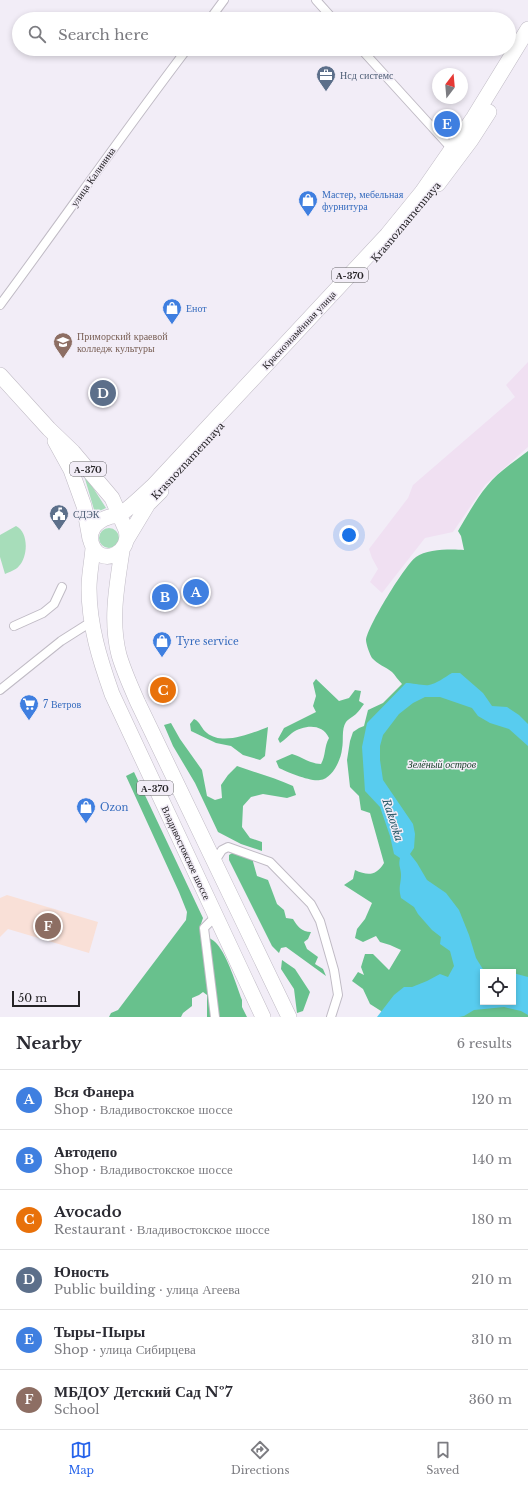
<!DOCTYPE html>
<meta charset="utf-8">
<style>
body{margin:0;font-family:"Libre Baskerville",serif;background:#f7f7f7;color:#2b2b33}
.controls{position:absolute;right:12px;bottom:12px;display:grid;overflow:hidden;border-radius:0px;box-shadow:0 2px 6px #0003}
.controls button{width:36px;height:36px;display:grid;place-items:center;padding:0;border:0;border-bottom:1px solid #e1e1e2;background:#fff;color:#2b2b33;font:20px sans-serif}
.compass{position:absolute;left:432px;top:68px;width:36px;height:36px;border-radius:50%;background:#fff;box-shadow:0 2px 6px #0003;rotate:16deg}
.scale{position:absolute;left:12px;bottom:10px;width:68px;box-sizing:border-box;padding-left:4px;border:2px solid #252326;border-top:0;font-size:11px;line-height:14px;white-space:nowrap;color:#252326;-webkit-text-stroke:3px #f2edf7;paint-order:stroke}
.you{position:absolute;left:349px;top:535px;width:14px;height:14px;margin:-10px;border:3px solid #fff;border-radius:50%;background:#1a73e8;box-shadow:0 0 0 6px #1a73e833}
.badge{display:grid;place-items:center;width:26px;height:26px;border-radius:50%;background:#2563eb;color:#fff;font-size:13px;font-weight:700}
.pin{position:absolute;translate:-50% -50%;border:2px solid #fff;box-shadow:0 1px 4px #0006}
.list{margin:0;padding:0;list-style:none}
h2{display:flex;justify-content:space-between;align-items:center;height:52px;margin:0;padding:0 16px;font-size:17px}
h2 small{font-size:13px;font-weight:400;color:#7c7c81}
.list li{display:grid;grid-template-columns:26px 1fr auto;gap:12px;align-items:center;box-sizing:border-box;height:60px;padding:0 16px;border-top:1px solid #e1e1e2}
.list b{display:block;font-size:15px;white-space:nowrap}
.list p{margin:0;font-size:13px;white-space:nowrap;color:#7c7c81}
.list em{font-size:13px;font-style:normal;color:#7c7c81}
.icon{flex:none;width:22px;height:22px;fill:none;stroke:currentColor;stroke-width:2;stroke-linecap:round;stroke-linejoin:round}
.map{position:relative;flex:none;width:528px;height:1017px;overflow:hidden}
.search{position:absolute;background:#fff;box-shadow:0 2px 6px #0003;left:12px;right:12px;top:12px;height:44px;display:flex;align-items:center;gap:10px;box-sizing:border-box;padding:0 14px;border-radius:22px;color:#7c7c81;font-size:15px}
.sheet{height:412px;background:#fff}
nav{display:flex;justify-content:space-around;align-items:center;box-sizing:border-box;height:56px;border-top:1px solid #e1e1e2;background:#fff;font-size:11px;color:#7c7c81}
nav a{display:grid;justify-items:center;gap:2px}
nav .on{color:#2563eb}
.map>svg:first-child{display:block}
.industrial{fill:#f0e0f2}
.education{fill:#f9e0d7}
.green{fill:#a7ddba}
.forest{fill:#68c18d;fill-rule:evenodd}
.water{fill:#58ccef}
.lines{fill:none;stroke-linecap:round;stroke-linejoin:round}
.street-casing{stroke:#c0bbc5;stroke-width:10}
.highway-casing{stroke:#c0bbc5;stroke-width:16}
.street{stroke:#fff;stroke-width:8}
.highway{stroke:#fff;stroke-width:15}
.labels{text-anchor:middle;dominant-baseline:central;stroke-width:3;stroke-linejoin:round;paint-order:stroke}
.shield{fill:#f2edf7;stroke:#626065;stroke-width:1}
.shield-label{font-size:9px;font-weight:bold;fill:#252326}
.service-label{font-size:10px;fill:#4e5e75;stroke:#f2edf7;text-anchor:start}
.street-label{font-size:10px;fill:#252326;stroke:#f2edf7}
.shop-label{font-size:10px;fill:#366cbe;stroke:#f2edf7;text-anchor:start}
.education-label{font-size:10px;fill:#785e54;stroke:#f2edf7;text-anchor:start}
.park-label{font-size:10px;font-style:italic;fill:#1b412c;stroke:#f2edf7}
.water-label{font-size:11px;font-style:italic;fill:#2b5b6a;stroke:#f2edf7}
</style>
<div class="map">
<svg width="528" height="1017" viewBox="0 0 528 1017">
<rect width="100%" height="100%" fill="#f2edf7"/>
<path class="industrial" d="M 528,362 L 528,447 L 485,485 L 453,532 L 425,538 L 382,593 L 370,582 L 378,569 L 372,558 L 369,549 L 408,498 L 413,485 L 515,397 L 506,385 Z"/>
<path class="education" d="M 7,895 L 98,922 L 89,953 L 8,929 L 0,937 L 0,898 Z"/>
<path class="green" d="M 83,472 L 106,508 L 95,513 Z
M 16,526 C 29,532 28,557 19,566 C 16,570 9,572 5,574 L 0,557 L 0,535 Z
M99 538a10 10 0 1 1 20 0a10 10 0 1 1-20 0Z"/>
<path class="forest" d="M 528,451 L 528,1017 L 385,1017 L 381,1011 L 370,1004 L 363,989 L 352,981 L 358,972 L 364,975 L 361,967 L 365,954 L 373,954 L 389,970 L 401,950 L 390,945 L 380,942 L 376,936 L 363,942 L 355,938 L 357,929 L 365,919 L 372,903 L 344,885 L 353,879 L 355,870 C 368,876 376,876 384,863 L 370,813 L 361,810 L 359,796 L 350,787 L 347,760 L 350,741 L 353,732 L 359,728 L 364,726 L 368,710 L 383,703 L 402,684 C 398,680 395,675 392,672 C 386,667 377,664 372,658 C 370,655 366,644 366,640 C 367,627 405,565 416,557 C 427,549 451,549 464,550 L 461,536 L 458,531 C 467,516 476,499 487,486 C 498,472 514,462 528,451 ZM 483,972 L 513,972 L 513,1002 L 483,1002 Z
M 316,679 L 339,701 L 349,698 L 355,690 L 361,691 L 359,701 L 364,704 C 361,708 359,711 356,714 C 353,717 348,719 346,722 C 341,730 344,740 342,749 C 341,760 332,779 320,780 C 311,782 287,772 279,768 L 276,761 L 292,754 C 302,757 311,764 321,764 C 326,755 324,747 329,738 C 322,723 304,725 292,733 C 288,736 285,740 280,743 L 278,739 L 284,728 L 316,712 L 313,706 L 316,696 L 313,683 Z
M 194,719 C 201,722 201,729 207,733 C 223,746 252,733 268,727 L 265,756 L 260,760 L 243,755 L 231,746 L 216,743 L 191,731 L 190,724 Z
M 171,723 L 180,739 L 202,770 L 207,796 L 215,800 L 222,798 L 221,785 L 228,775 L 237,766 C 256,773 275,778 293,786 L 296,795 L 287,798 L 263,794 L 251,797 L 243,806 L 242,827 L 250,838 L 262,842 L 262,851 L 241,844 L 218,832 L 195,783 L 173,746 L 164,725 Z
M 134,772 L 203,918 L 200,927 L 201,934 C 207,937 213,939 217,944 C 228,957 236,984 242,1000 L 242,1007 L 247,1017 L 207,1017 L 207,995 L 203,992 L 199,995 L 192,998 L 192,1006 L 183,1013 L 181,1017 L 109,1017 L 111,1013 L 118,1010 L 186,920 L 187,912 L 179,892 L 126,776 Z
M 234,852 L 252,858 L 257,876 L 268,880 L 277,904 L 284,910 L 286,918 L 293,919 C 297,926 302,932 311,932 L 308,939 L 304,942 L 307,949 L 318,957 L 315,964 L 323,969 L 326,976 L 286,947 L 281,948 L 279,953 L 272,946 L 229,860 L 229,855 Z
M 282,960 L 295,969 L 310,992 L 303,1011 L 297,1013 L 294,989 L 281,969 Z"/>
<path class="water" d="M 452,673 L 460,673 L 483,693 L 492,706 L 507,707 L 519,715 L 528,724 L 528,746 L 509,729 L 490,723 L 478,716 L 472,708 L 440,697 L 425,697 L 413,703 L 399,714 L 383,735 L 380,746 L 380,760 L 383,780 L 413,824 L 415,834 L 414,848 L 410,854 L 417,863 L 427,880 L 446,893 L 459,910 L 469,935 L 476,958 L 484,971 L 493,969 L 506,972 L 483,972 L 483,1002 L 513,1002 L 513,973 L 528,977 L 528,1015 L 521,1011 L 504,1007 L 474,1010 L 464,1016 L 459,1017 L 377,1017 L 394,995 L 404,987 L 412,987 L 427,981 L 440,974 L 448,977 L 454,966 L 450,951 L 440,944 L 441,937 L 432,930 L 418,914 L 414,907 L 401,898 C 398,886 401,885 401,875 C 401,868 398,866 400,858 L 394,854 L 390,836 L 380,807 L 365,791 L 362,747 L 367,723 L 406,683 C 412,683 424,686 429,685 C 436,684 445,677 452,673 Z"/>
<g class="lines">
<defs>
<path id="street" d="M 316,0 L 333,19
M 210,19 L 224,0
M 361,49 L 452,149
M 0,305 C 63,220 123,133 187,49
M 14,626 L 43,613 L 54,604 L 62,587
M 0,690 L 61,641 L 91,622
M 215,861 L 222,850 L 228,847 L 270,862 L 311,904 L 320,921 L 334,970 L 338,995 L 331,1017
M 215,1017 L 204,928 L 216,916"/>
<path id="highway" d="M 438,184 L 471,140 L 489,112
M 0,375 L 49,429 L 73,452 L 112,498 L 126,530 C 132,552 103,567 93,547 C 86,533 95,521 109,517 C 113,516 117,516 121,514 C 132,506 143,495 153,486 L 387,235 L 422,192 L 474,117 L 528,29
M 55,441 L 71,470 L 84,506 L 90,539
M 127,539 L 148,504 L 161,491
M 93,548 C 92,561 89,575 89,588 C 89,626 100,660 112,694 L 263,1017
M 122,551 C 117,585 110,620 119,655 C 124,672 131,687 138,703 L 289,1017"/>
</defs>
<use href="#street" class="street-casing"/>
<use href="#highway" class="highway-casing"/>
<use href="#street" class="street"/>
<use href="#highway" class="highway"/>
</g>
<defs>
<symbol id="office-pin" viewBox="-11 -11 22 30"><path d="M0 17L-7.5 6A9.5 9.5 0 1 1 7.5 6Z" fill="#5c6f8a" stroke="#f2edf7"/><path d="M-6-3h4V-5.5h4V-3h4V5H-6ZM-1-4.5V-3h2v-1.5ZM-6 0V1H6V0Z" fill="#fff"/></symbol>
<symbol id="shop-pin" viewBox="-11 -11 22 30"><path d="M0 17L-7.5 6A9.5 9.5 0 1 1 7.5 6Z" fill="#3f7fe0" stroke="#f2edf7"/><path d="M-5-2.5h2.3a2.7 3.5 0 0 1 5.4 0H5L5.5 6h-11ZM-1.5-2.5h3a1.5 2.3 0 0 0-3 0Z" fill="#fff"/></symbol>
<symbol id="university-pin" viewBox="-11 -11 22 30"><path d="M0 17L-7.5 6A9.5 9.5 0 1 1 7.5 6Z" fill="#8d6e63" stroke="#f2edf7"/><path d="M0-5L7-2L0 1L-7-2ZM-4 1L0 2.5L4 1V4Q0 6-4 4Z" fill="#fff"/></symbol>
<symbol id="civic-pin" viewBox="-11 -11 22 30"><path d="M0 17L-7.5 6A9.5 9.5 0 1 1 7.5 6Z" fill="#5c6f8a" stroke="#f2edf7"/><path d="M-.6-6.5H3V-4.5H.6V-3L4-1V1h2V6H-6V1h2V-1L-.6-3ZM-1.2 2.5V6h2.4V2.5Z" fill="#fff"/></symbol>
<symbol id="supermarket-pin" viewBox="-11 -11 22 30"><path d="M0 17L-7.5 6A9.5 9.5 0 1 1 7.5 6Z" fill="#3f7fe0" stroke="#f2edf7"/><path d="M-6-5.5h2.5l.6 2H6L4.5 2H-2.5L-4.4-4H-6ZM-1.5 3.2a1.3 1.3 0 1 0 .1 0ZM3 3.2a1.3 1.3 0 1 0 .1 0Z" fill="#fff"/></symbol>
</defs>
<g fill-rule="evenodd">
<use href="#office-pin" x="315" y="64" width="22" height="30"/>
<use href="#shop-pin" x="297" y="189" width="22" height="30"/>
<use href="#shop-pin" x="161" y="297" width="22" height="30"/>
<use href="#university-pin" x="52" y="331" width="22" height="30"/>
<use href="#civic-pin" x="48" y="503" width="22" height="30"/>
<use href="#shop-pin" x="151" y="630" width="22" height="30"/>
<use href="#supermarket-pin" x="18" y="693" width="22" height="30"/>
<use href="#shop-pin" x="75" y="796" width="22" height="30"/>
</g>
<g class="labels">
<g class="shield">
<rect x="332" y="268" width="36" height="14" rx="3"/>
<rect x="70" y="462" width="36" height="14" rx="3"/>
<rect x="137" y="781" width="36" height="14" rx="3"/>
</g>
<g class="shield-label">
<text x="350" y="275">А-370</text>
<text x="88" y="469">А-370</text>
<text x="155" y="788">А-370</text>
</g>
<g class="service-label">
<text x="340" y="75">Нсд системс</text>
<text x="73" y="514">СДЭК</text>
</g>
<g class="street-label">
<text transform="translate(93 177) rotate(-55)">улица Калинина</text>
<text transform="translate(406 222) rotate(-50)">Krasnoznamennaya</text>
<text transform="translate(299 330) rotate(-47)">Краснознамённая улица</text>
<text transform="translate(188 461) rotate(-47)">Krasnoznamennaya</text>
<text transform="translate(186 853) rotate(65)">Владивостокское шоссе</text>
</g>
<g class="shop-label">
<text x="322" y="194">Мастер, мебельная<tspan x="322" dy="12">фурнитура</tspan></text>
<text x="186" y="308">Енот</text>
<text x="176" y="641">Tyre service</text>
<text x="43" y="704">7 Ветров</text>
<text x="100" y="807">Ozon</text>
</g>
<g class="education-label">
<text x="77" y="336">Приморский краевой<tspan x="77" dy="12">колледж культуры</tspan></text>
</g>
<g class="park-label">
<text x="442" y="764">Зелёный остров</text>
</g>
<g class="water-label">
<text transform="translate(393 820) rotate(72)">Rakovka</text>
</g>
</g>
</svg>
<div class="controls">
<button><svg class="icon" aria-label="locate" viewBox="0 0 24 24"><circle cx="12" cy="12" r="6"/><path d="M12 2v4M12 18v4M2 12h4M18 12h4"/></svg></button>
</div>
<svg class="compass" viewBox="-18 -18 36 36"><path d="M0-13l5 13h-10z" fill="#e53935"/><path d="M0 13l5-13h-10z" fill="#7c7c81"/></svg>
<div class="scale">50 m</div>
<div class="you"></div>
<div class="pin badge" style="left:196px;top:592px;background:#3f7fe0">A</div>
<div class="pin badge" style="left:165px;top:597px;background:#3f7fe0">B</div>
<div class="pin badge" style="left:163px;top:690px;background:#e8710a">C</div>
<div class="pin badge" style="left:103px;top:393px;background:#5c6f8a">D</div>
<div class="pin badge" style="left:447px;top:124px;background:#3f7fe0">E</div>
<div class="pin badge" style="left:48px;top:926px;background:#8d6e63">F</div>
<div class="search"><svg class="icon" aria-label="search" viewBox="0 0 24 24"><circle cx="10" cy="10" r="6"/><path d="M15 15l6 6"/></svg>Search here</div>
</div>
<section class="sheet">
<h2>Nearby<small>6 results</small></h2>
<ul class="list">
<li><span class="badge" style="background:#3f7fe0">A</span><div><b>Вся Фанера</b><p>Shop · Владивостокское шоссе</p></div><em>120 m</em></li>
<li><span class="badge" style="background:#3f7fe0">B</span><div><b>Автодепо</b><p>Shop · Владивостокское шоссе</p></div><em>140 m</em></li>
<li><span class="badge" style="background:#e8710a">C</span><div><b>Avocado</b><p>Restaurant · Владивостокское шоссе</p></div><em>180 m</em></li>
<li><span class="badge" style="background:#5c6f8a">D</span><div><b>Юность</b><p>Public building · улица Агеева</p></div><em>210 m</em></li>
<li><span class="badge" style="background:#3f7fe0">E</span><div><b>Тыры-Пыры</b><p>Shop · улица Сибирцева</p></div><em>310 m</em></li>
<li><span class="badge" style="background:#8d6e63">F</span><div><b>МБДОУ Детский Сад №7</b><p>School</p></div><em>360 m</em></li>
</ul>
</section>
<nav>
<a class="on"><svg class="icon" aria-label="map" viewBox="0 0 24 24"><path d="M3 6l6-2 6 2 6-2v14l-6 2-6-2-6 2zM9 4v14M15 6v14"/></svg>Map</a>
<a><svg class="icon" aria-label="directions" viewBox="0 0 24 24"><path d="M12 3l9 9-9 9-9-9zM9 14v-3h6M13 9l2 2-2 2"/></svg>Directions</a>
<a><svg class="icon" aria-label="saved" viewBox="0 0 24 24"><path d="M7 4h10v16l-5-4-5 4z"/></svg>Saved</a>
</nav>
